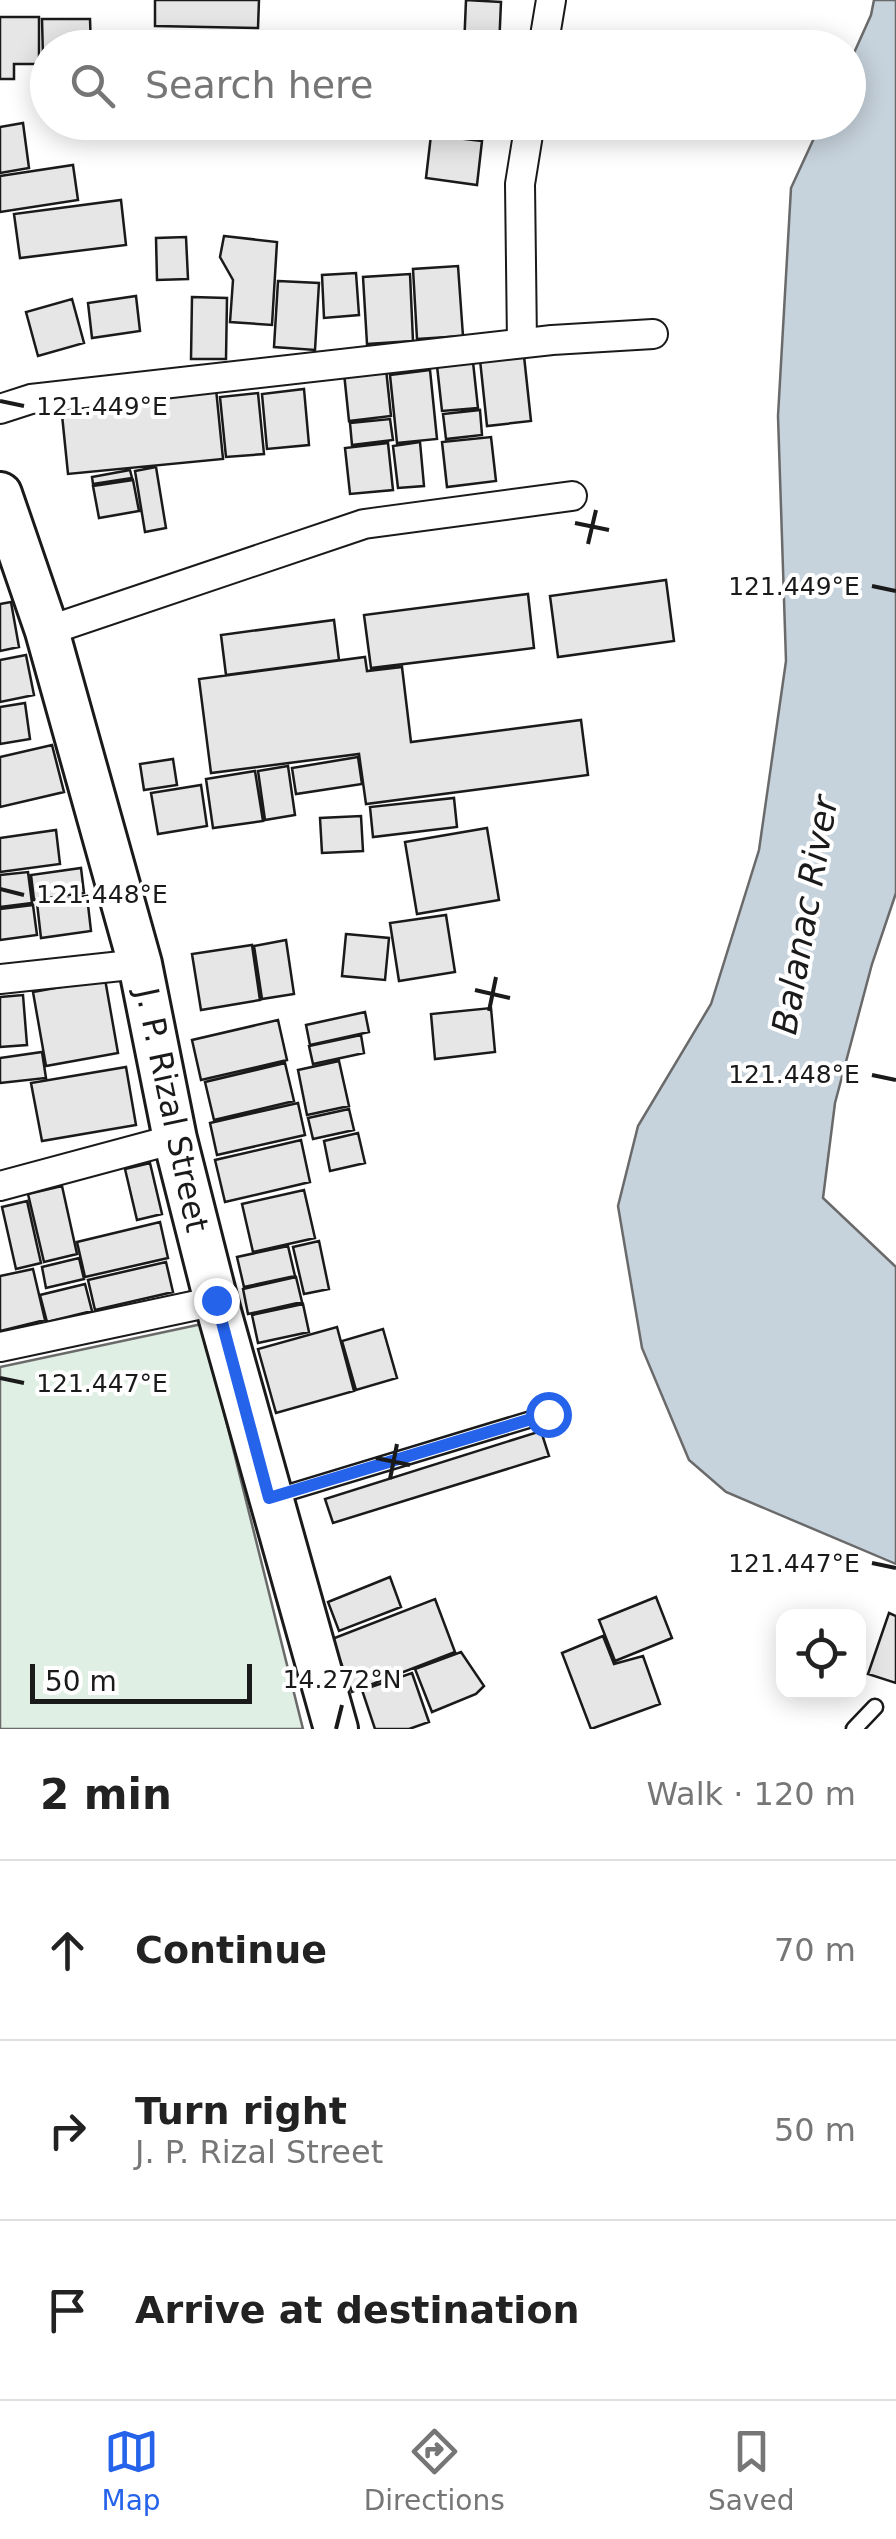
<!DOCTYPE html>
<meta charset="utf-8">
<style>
body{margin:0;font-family:"DejaVu Sans",sans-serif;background:#f2f2f2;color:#222}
.controls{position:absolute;right:30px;bottom:30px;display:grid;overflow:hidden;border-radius:20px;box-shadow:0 5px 25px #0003}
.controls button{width:90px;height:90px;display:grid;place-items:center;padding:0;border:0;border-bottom:2px solid #e0e0e0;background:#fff;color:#222;font:50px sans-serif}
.scale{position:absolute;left:30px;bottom:25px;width:222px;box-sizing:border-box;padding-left:10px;border:5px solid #1a1a1a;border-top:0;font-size:28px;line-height:35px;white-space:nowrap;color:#1a1a1a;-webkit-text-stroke:8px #fff;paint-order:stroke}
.stop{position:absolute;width:30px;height:30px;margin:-22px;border:8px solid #2563eb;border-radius:50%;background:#fff}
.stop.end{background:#2563eb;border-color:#fff;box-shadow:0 2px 10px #0008}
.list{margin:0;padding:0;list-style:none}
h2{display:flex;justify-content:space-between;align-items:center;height:130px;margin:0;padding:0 40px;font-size:42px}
h2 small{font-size:32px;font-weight:400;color:#767676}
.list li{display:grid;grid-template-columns:65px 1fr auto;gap:30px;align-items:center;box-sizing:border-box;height:180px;padding:0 40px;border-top:2px solid #e0e0e0}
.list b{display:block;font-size:38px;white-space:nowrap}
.list p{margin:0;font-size:32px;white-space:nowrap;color:#767676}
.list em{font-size:32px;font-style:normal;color:#767676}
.icon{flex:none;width:55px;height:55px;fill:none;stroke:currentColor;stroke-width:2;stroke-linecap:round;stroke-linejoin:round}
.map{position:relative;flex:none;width:896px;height:1729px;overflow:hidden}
.search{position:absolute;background:#fff;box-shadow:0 5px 25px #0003;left:30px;right:30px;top:30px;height:110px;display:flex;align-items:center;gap:25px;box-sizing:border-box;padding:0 35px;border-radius:55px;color:#767676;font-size:38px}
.sheet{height:670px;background:#fff}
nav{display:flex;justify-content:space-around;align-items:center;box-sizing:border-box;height:140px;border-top:2px solid #e0e0e0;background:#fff;font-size:28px;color:#767676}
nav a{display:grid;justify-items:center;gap:5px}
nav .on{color:#2563eb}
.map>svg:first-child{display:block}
.green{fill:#e0efe3;stroke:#6a6a6a;stroke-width:2.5}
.water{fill:#c6d2dc;stroke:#6a6a6a;stroke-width:2.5}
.building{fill:#e6e6e6;stroke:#1a1a1a;stroke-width:2.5}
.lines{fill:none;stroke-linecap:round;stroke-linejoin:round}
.service-casing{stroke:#1a1a1a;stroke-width:19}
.minor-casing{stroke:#1a1a1a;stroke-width:32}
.primary-casing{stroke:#1a1a1a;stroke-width:48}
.service{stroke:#fff;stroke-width:14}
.minor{stroke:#fff;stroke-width:28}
.primary{stroke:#fff;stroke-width:42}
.route{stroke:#2563eb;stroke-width:12}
.ticks{fill:none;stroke:#1a1a1a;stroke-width:4}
.labels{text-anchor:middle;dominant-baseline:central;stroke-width:8;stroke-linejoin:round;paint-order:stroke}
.street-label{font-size:32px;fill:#1a1a1a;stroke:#fff}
.water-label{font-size:35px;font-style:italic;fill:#1a1a1a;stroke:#fff}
.ticks-label{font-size:25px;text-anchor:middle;fill:#1a1a1a;stroke:#fff;stroke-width:8;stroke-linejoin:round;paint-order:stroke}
</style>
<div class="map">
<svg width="896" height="1729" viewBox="0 0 896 1729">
<rect width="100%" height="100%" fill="#fff"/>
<path class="green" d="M 202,1324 L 303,1729 L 0,1729 L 0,1367 Z"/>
<path class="water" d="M 874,0 L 896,0 L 896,893 L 872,964 L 835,1103 L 823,1198 L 896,1267 L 896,1564 L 726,1492 L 689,1460 L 642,1348 L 618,1206 L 638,1126 L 711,1004 L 759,850 L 786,661 L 778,416 L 791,188 L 821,123 L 848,122 L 849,64 L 871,15 Z"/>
<path class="building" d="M 155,0 L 259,0 L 258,28 L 155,26 Z
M 466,0 L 501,2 L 499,48 L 464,48 Z
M 0,17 L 39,17 L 39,64 L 14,64 L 14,79 L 0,79 Z
M 42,19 L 90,19 L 91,48 L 48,48 L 48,58 L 43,58 Z
M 23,123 L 29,168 L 0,173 L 0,127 Z
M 431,135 L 482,141 L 477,185 L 426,178 Z
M 73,165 L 78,200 L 0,212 L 0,176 Z
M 121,200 L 126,245 L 20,258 L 14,214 Z
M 224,236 L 277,242 L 272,325 L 230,322 L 233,280 L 220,257 Z
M 186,237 L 188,279 L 157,280 L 156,238 Z
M 458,266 L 463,336 L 417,339 L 413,269 Z
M 356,273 L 359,315 L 324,318 L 322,275 Z
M 410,274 L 413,341 L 367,344 L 363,277 Z
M 278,281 L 319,283 L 315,350 L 274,347 Z
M 136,296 L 140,331 L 92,338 L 88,303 Z
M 192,297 L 227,298 L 226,359 L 191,359 Z
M 72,299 L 84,343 L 38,356 L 26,312 Z
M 524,356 L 531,421 L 487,426 L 480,360 Z
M 473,362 L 478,408 L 442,411 L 437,366 Z
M 386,369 L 391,416 L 349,421 L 344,373 Z
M 430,370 L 437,439 L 397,443 L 390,375 Z
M 216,389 L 223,459 L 68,474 L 61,405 Z
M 304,389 L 309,445 L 267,449 L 262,394 Z
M 258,393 L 264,454 L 226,457 L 220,397 Z
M 480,410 L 482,435 L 446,439 L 443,414 Z
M 390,419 L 393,440 L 352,445 L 350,423 Z
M 491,437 L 496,481 L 447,487 L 442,442 Z
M 420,442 L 424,486 L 398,488 L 393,446 Z
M 388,443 L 393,490 L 350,494 L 345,448 Z
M 156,467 L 166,528 L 145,532 L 135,471 Z
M 130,470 L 132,478 L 93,484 L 92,477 Z
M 133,480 L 139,511 L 99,518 L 93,486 Z
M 666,580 L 674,641 L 558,657 L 550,596 Z
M 528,594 L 534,648 L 371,668 L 364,615 Z
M 11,602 L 19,647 L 0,651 L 0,604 Z
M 334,620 L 339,660 L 226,675 L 221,635 Z
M 26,655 L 34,695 L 0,702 L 0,660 Z
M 365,657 L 367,671 L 402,667 L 411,742 L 581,720 L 588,775 L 366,804 L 359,754 L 211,773 L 199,679 Z
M 25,703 L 30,739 L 0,744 L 0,707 Z
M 52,745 L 64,792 L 0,807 L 0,757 Z
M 358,757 L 362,784 L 296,794 L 292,768 Z
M 173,759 L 177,785 L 144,790 L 140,764 Z
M 288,766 L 295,815 L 265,820 L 258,771 Z
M 255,771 L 263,821 L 213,828 L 206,779 Z
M 201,785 L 207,826 L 158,834 L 151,793 Z
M 454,798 L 457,827 L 373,837 L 370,807 Z
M 361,816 L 363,851 L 322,853 L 320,818 Z
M 487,828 L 499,900 L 417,914 L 405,842 Z
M 56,830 L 60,864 L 0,872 L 0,838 Z
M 81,868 L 84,893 L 34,900 L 31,875 Z
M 28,872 L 32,903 L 0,907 L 0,875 Z
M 87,896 L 91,931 L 41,938 L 37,903 Z
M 33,905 L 37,935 L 0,940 L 0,909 Z
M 446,915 L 455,972 L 399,981 L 390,923 Z
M 346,934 L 389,938 L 385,980 L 342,976 Z
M 286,940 L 294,994 L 262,999 L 254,946 Z
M 252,945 L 260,1000 L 201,1010 L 192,954 Z
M 105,979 L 118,1053 L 46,1066 L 33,992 Z
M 23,995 L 27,1045 L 0,1047 L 0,997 Z
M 491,1008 L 495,1052 L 435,1059 L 431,1014 Z
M 365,1012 L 369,1032 L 310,1045 L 306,1025 Z
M 278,1020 L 287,1060 L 201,1080 L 192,1040 Z
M 361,1035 L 364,1053 L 313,1064 L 309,1046 Z
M 42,1052 L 46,1078 L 0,1083 L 0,1058 Z
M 339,1061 L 349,1106 L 307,1115 L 298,1070 Z
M 285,1063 L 294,1101 L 214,1120 L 205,1082 Z
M 126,1067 L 136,1125 L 42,1141 L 31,1083 Z
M 298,1103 L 305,1135 L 217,1155 L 210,1123 Z
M 349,1109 L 354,1130 L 313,1139 L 308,1118 Z
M 358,1133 L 365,1163 L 330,1171 L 324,1141 Z
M 301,1140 L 310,1182 L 225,1202 L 215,1160 Z
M 150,1163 L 162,1214 L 137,1220 L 125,1169 Z
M 62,1186 L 77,1254 L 44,1262 L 28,1194 Z
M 304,1190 L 315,1238 L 253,1252 L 242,1204 Z
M 27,1201 L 41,1263 L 16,1269 L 2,1207 Z
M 160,1222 L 168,1258 L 85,1277 L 77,1242 Z
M 319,1241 L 329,1289 L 304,1294 L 293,1247 Z
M 288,1246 L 295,1276 L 244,1287 L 237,1257 Z
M 79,1258 L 84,1279 L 46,1288 L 42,1267 Z
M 166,1262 L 173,1292 L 95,1310 L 88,1280 Z
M 33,1269 L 45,1320 L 0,1331 L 0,1276 Z
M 296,1277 L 302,1302 L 248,1314 L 243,1289 Z
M 85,1284 L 92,1311 L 47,1322 L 40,1295 Z
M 303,1304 L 309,1332 L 258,1343 L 252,1315 Z
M 337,1327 L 354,1391 L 276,1413 L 258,1349 Z
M 383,1329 L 397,1378 L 356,1390 L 342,1341 Z
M 541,1431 L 549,1456 L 333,1523 L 325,1499 Z
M 390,1577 L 401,1607 L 339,1631 L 328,1602 Z
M 656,1597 L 672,1638 L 615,1661 L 599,1620 Z
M 435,1599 L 455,1652 L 352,1692 L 332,1639 Z
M 889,1613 L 896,1616 L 896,1683 L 868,1674 Z
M 603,1636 L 614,1664 L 643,1656 L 660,1704 L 591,1729 L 562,1653 Z
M 461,1652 L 484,1686 L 476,1694 L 432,1712 L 415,1669 Z
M 412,1673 L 429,1722 L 409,1729 L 375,1729 L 362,1690 Z"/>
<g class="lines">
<defs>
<path id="service" d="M 274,1497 L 548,1414
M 854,1729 L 875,1707"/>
<path id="minor" d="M 543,48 L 551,0
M 522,343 L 520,184 L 530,122
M 0,409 L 31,399 L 552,340 L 653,334
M 47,631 L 364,524 L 572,496
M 0,979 L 140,964
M 0,1186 L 175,1139
M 0,1347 L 216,1301"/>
<path id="primary" d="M 0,494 L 47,631 L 140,964 L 175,1139 L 216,1301 L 336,1729"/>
</defs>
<use href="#service" class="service-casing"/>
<use href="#minor" class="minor-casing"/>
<use href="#primary" class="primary-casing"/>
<use href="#service" class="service"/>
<use href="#minor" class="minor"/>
<use href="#primary" class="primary"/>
</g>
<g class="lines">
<path class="route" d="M 216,1300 L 269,1498 L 548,1414"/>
</g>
<path class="ticks" d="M 0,401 L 24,406M 575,523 L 609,530M 588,544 L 596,510M 872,586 L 896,591M 0,889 L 24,895M 475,990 L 510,998M 489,1011 L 496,977M 872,1075 L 896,1080M 0,1378 L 24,1383M 376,1458 L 410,1465M 390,1479 L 397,1444M 872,1563 L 896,1568M 336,1729 L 342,1705"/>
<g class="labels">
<g class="street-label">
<text transform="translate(172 1110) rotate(78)">J. P. Rizal Street</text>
</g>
<g class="water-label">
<text transform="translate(805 915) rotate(-80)">Balanac River</text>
</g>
</g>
<g class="ticks-label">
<text x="102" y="415">121.449°E</text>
<text x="794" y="595">121.449°E</text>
<text x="102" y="903">121.448°E</text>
<text x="794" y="1083">121.448°E</text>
<text x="102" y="1392">121.447°E</text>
<text x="794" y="1572">121.447°E</text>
<text x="342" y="1688">14.272°N</text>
</g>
</svg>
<div class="controls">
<button><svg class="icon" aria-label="locate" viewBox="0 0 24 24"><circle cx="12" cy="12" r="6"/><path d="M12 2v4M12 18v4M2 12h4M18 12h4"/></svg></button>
</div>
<div class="scale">50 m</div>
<div class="stop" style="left:548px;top:1414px"></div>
<div class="stop end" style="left:216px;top:1300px"></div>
<div class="search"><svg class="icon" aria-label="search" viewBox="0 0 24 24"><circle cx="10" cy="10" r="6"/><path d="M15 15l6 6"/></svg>Search here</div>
</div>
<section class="sheet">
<h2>2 min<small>Walk · 120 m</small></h2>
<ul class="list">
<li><svg class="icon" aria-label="ahead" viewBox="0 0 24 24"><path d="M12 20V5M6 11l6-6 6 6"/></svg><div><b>Continue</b></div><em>70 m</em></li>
<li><svg class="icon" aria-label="right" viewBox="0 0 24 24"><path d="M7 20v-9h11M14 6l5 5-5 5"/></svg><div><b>Turn right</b><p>J. P. Rizal Street</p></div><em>50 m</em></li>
<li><svg class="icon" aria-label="arrive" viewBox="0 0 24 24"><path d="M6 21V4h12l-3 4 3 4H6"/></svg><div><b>Arrive at destination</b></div></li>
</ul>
</section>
<nav>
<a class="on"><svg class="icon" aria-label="map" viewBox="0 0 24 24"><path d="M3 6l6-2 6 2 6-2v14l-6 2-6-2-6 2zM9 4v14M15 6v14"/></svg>Map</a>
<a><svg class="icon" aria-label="directions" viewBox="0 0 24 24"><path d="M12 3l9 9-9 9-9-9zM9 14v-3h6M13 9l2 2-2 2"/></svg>Directions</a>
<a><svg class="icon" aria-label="saved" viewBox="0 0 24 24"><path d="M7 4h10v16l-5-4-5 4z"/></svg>Saved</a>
</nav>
